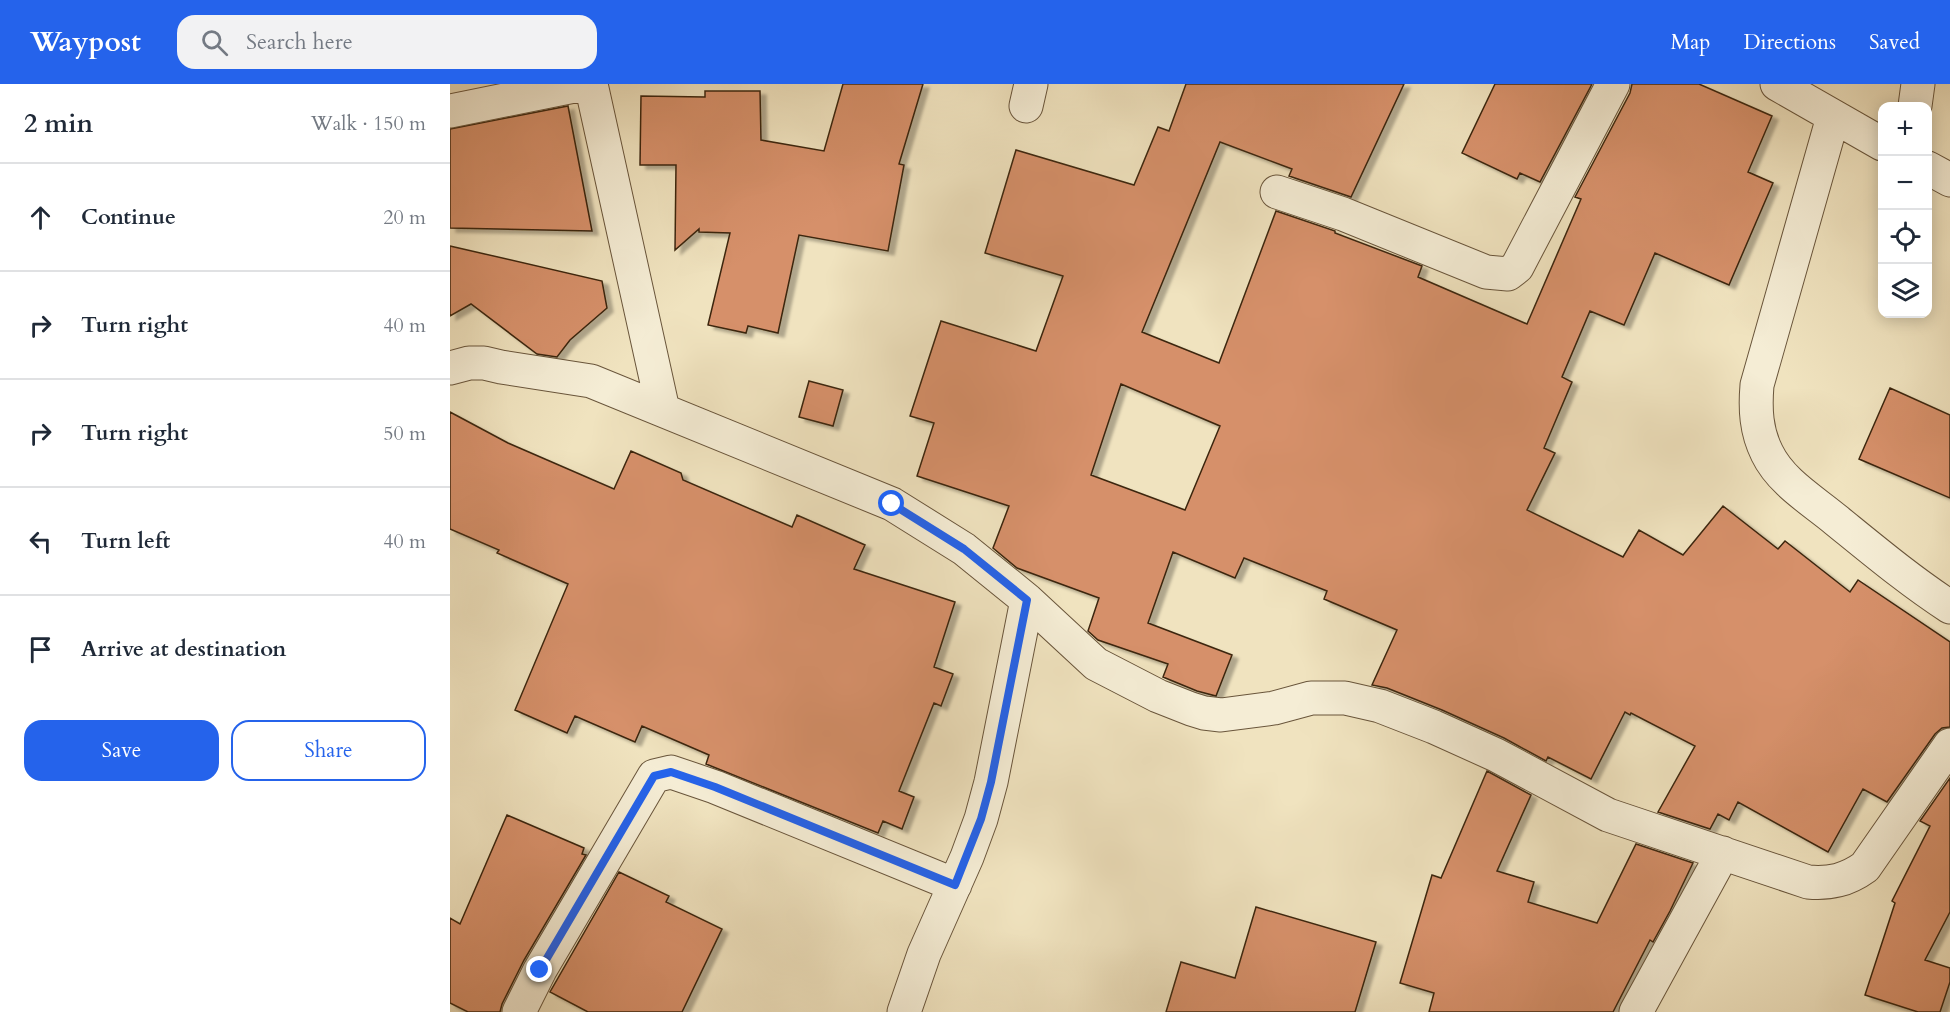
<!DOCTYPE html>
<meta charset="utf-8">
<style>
body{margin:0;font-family:Cardo,serif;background:#f2f2f3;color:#1f2937}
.controls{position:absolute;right:18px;top:18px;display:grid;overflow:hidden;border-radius:12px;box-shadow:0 3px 15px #0003}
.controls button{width:54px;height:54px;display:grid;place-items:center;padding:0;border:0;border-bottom:2px solid #e0e1e3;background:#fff;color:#1f2937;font:30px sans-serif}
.stop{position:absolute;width:18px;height:18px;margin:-14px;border:4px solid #2563eb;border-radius:50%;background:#fff}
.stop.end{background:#2563eb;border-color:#fff;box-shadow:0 2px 6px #0008}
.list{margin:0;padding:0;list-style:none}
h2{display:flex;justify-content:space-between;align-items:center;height:78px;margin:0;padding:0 24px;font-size:26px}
h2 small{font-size:20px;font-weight:400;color:#747a83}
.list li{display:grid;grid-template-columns:39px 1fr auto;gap:18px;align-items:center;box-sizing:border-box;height:108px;padding:0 24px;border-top:2px solid #e0e1e3}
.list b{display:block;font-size:22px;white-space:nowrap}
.list em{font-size:20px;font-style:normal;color:#747a83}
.actions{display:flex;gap:12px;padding:18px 24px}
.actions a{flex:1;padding:14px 0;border:2px solid #2563eb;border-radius:18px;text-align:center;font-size:21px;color:#2563eb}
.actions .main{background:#2563eb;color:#fff}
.icon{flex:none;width:33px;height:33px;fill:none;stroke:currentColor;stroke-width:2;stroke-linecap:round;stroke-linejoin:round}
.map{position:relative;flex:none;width:1500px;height:928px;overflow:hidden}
header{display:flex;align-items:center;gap:36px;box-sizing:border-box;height:84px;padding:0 30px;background:#2563eb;color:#fff}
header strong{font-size:28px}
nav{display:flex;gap:33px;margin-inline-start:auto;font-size:21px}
.search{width:420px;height:54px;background:#f2f2f3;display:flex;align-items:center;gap:15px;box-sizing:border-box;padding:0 21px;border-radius:18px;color:#747a83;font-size:22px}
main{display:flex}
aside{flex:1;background:#fff}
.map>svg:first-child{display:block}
.building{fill:#d6906b;stroke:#3c260f;stroke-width:1.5;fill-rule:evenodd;filter:url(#shadow)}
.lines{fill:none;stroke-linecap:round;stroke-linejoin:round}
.minor-casing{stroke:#69553b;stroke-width:35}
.minor{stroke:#f5edd5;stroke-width:33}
.route{stroke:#2563eb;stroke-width:8}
</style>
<header>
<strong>Waypost</strong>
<div class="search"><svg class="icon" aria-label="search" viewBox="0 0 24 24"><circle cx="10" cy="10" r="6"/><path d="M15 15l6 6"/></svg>Search here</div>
<nav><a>Map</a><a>Directions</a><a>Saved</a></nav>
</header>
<main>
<aside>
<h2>2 min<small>Walk · 150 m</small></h2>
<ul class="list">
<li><svg class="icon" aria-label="ahead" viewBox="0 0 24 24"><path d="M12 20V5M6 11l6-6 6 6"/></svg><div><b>Continue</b></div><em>20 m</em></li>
<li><svg class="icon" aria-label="right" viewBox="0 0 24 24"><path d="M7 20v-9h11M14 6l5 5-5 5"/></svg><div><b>Turn right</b></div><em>40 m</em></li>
<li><svg class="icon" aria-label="right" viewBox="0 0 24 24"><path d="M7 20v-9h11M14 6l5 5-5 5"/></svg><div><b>Turn right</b></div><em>50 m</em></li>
<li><svg class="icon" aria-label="left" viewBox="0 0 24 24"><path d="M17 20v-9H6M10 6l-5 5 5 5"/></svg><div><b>Turn left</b></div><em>40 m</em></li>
<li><svg class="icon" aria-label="arrive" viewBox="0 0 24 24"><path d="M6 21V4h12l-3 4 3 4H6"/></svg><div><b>Arrive at destination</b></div></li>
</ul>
<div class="actions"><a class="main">Save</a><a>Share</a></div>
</aside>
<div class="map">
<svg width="1500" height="928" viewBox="0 0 1500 928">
<defs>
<filter id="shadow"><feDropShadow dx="6" dy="4" stdDeviation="1.5" flood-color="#0004"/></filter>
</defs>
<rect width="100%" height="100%" fill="#f0e3bf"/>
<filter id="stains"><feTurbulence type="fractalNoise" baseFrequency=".00333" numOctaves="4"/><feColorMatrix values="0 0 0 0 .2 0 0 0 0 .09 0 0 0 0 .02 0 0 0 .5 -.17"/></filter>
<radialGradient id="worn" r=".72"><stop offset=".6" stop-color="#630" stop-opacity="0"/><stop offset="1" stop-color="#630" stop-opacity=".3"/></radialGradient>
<path class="building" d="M 393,0 L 473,0 L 449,80 L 454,81 L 438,167 L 349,151 L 328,249 L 298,242 L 296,249 L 258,241 L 280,149 L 249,148 L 249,145 L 225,166 L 226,81 L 190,81 L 191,12 L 255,13 L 255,7 L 310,7 L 311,56 L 374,67 Z
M 736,0 L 954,0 L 901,113 L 839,92 L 842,85 L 770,58 L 692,248 L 769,279 L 826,127 L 885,147 L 885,149 L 972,182 L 968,193 L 1077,240 L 1131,115 L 1125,113 L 1180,9 L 1182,0 L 1249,0 L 1322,32 L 1298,88 L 1323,99 L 1279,201 L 1205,169 L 1174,241 L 1140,227 L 1112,293 L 1122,298 L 1094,364 L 1105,369 L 1077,426 L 1173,473 L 1189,446 L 1233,471 L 1273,422 L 1328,465 L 1335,457 L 1400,508 L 1408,496 L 1500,558 L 1500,643 L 1492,644 L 1485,650 L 1437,718 L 1413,705 L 1378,768 L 1288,718 L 1279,736 L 1268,730 L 1260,745 L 1208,728 L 1245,662 L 1181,629 L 1180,631 L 1175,628 L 1141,695 L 1098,673 L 1096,677 L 1054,654 L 992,626 L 937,604 L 922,601 L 947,546 L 874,515 L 877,507 L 794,474 L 785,494 L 723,468 L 698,539 L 782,571 L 766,612 L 747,607 L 713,593 L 718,580 L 648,556 L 638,547 L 649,514 L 567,484 L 543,464 L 559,422 L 467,392 L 484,339 L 460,332 L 491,237 L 586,267 L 613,192 L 535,169 L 566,66 L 684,101 L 708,43 L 719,47 ZM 671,300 L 770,342 L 735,426 L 641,391 Z
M 1045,0 L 1142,0 L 1090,98 L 1070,89 L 1067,95 L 1012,69 Z
M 118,22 L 142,147 L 0,144 L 0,45 Z
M 0,162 L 152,197 L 157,224 L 120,256 L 107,273 L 87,270 L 21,220 L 0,232 Z
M 359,297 L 393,306 L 383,342 L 349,333 Z
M 1440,304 L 1500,331 L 1500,414 L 1409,375 Z
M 0,328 L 58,359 L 164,405 L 181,367 L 231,389 L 233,396 L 342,443 L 347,431 L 415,461 L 404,485 L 505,518 L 484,583 L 503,590 L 491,622 L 484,619 L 449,707 L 464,713 L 452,745 L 433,737 L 428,749 L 256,680 L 259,671 L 192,642 L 185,658 L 125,632 L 117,649 L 65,626 L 118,500 L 47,469 L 49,466 L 0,445 Z
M 1037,687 L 1081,711 L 1047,787 L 1084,798 L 1078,818 L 1147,839 L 1186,760 L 1243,779 L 1220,827 L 1203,858 L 1200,856 L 1163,928 L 979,928 L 984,909 L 950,899 L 982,791 L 991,794 Z
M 1500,694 L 1500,828 L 1475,876 L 1500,884 L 1500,898 L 1490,928 L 1468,928 L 1415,911 L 1445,819 L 1442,817 L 1480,742 L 1470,737 Z
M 57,731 L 134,764 L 132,770 L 136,771 L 74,876 L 52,920 L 50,928 L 18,928 L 0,919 L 0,834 L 10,840 Z
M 169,788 L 219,812 L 216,818 L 272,845 L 232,928 L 138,928 L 100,908 Z
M 806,823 L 926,858 L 905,928 L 716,928 L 731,878 L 785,894 Z"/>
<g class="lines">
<defs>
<path id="minor" d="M 141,0 L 213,326
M 1327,0 L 1432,60
M 576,22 L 581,0
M 1465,22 L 1468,0
M 0,27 L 134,0
M 1383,33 L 1307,301 C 1305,325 1306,347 1317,369 C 1331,398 1362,416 1386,436 C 1423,466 1460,497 1500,523
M 1478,84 L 1500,96
M 827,108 L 893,130 L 1036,188 L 1058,190 L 1067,183 L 1163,0
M 0,284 L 19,279 L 34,279 L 51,283 L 141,297 L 442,420 L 514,465 L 577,516 L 646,580 L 708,612 L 741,625 L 754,629 L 771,631 L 824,624 L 861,614 L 895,614 L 930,622 L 984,643 L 1046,671 L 1158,731 L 1358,798 C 1380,800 1397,796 1415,783 L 1500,661
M 69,928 L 90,886 L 204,692 L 221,688 L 265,703 L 505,801
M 454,928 L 474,870 L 517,773 L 531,735 L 541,698 L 577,516
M 1186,928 L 1273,769"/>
</defs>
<use href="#minor" class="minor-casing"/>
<use href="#minor" class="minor"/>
</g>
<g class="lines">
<path class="route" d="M 90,886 L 204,692 L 221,688 L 265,703 L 505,801 L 531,735 L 541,698 L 577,516 L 514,465 L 442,420"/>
</g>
<rect width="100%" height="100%" filter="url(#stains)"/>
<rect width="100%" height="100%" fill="url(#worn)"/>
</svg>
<div class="controls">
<button>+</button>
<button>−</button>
<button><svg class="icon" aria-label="locate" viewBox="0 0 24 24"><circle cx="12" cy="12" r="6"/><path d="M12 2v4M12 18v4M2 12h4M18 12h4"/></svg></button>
<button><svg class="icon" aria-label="layers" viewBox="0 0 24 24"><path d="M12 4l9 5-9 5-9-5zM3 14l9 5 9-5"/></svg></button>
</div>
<div class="stop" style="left:442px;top:420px"></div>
<div class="stop end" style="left:90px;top:886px"></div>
</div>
</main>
